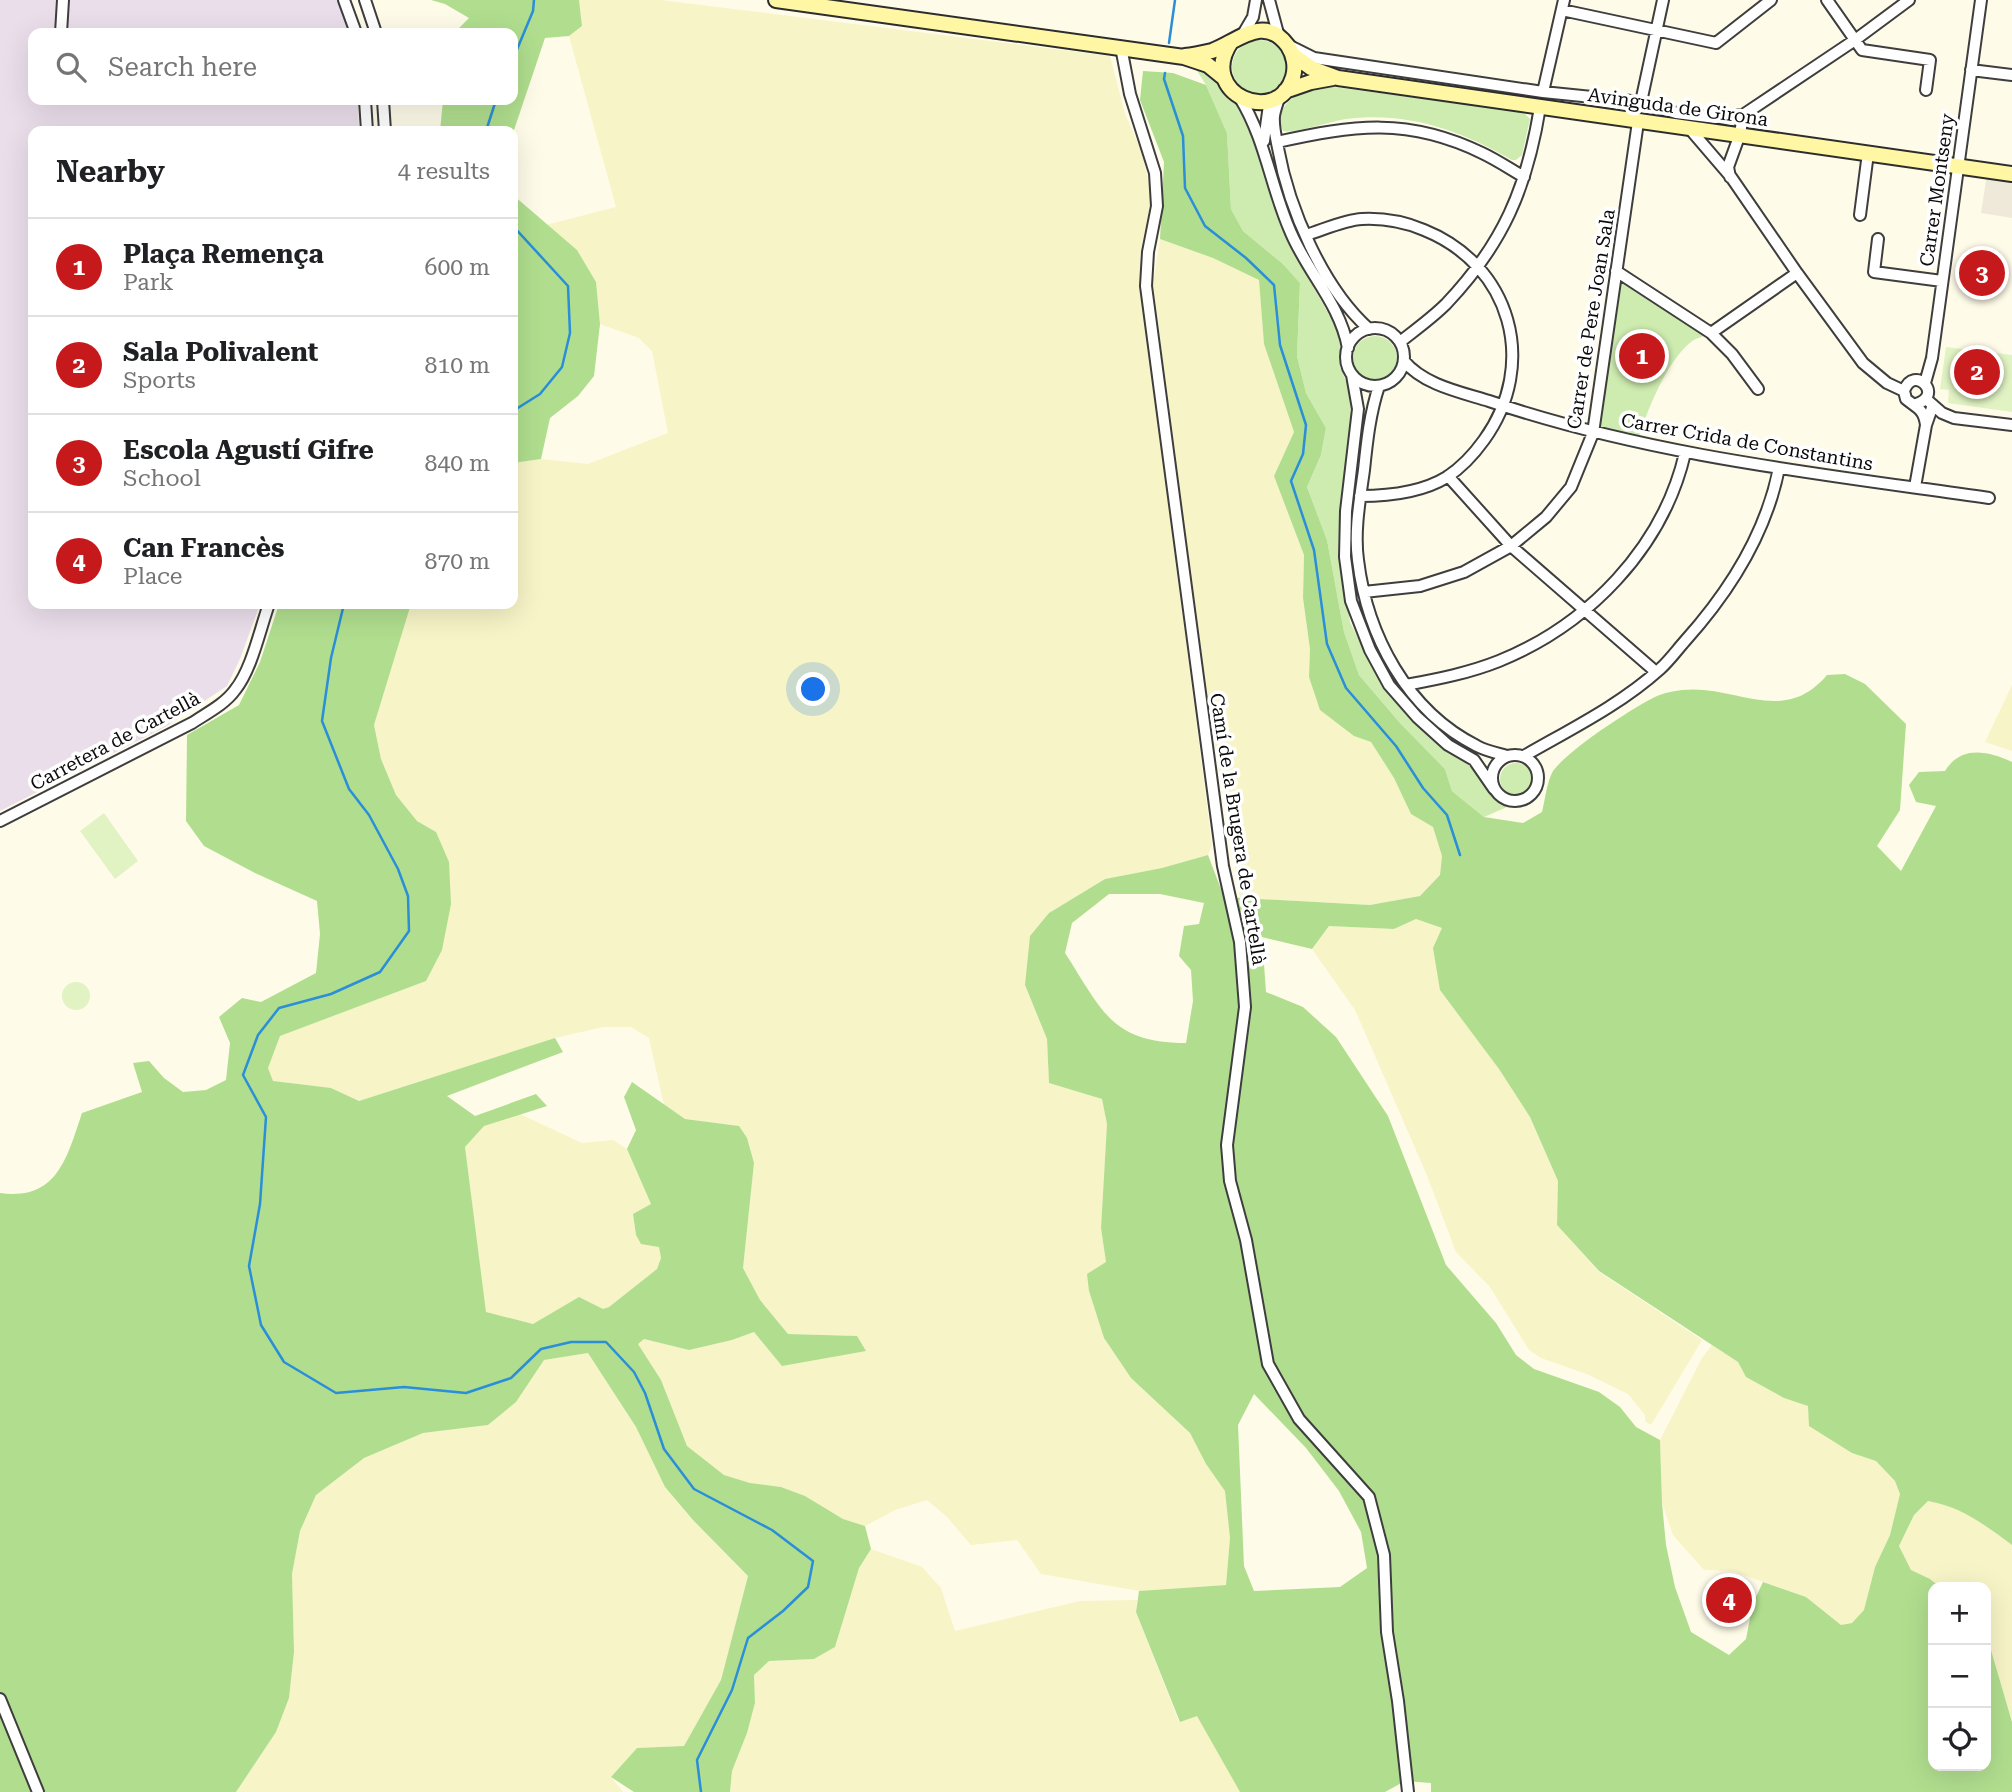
<!DOCTYPE html>
<meta charset="utf-8">
<style>
body{margin:0;font-family:"Roboto Serif",serif;background:#f6f6f6;color:#202124}
.controls{position:absolute;right:21px;bottom:21px;display:grid;overflow:hidden;border-radius:14px;box-shadow:0 7px 28px #0002}
.controls button{width:63px;height:63px;display:grid;place-items:center;padding:0;border:0;border-bottom:2px solid #e0e0e0;background:#fff;color:#202124;font:35px sans-serif}
.you{position:absolute;left:814px;top:690px;width:24px;height:24px;margin:-18px;border:5px solid #fff;border-radius:50%;background:#1a73e8;box-shadow:0 0 0 10px #1a73e833}
.badge{display:grid;place-items:center;width:46px;height:46px;border-radius:50%;background:#c6191c;color:#fff;font-size:23px;font-weight:700}
.pin{position:absolute;translate:-50% -50%;border:4px solid #fff;box-shadow:0 2px 7px #0006}
.list{margin:0;padding:0;list-style:none}
h2{display:flex;justify-content:space-between;align-items:center;height:91px;margin:0;padding:0 28px;font-size:30px}
h2 small{font-size:23px;font-weight:400;color:#757577}
.list li{display:grid;grid-template-columns:46px 1fr auto;gap:21px;align-items:center;box-sizing:border-box;height:98px;padding:0 28px;border-top:2px solid #e0e0e0}
.list b{display:block;font-size:26px;white-space:nowrap}
.list p{margin:0;font-size:23px;white-space:nowrap;color:#757577}
.list em{font-size:23px;font-style:normal;color:#757577}
.icon{flex:none;width:38px;height:38px;fill:none;stroke:currentColor;stroke-width:2;stroke-linecap:round;stroke-linejoin:round}
.map{position:relative;flex:none;width:2012px;height:1792px;overflow:hidden}
.search{position:absolute;background:#fff;box-shadow:0 7px 28px #0002;left:28px;top:28px;width:490px;height:77px;display:flex;align-items:center;gap:18px;box-sizing:border-box;padding:0 24px;border-radius:14px;color:#757577;font-size:26px}
.panel{position:absolute;background:#fff;box-shadow:0 7px 28px #0002;left:28px;top:126px;width:490px;height:483px;border-radius:14px}
.map>svg:first-child{display:block}
.industrial{fill:#eadeeb}
.farmland{fill:#f7f4c7}
.green{fill:#ceecb0}
.forest{fill:#b0de8e;fill-rule:evenodd}
.pitch{fill:#e1f3c3}
.plaza{fill:#efe9d9}
.lines{fill:none;stroke-linecap:round;stroke-linejoin:round}
.stream{stroke:#2a8ed8;stroke-width:2.5}
.street-casing{stroke:#3e3e3e;stroke-width:14}
.secondary-casing{stroke:#2d2d2d;stroke-width:18}
.street{stroke:#fff;stroke-width:10}
.secondary{stroke:#fff7a4;stroke-width:14}
.labels{text-anchor:middle;dominant-baseline:central;stroke-width:7;stroke-linejoin:round;paint-order:stroke}
.street-label{font-size:19px;fill:#0b0b0b;stroke:#fff}
</style>
<div class="map">
<svg width="2012" height="1792" viewBox="0 0 2012 1792">
<rect width="100%" height="100%" fill="#fffbe9"/>
<path class="industrial" d="M 0,0 L 338,0 L 345,16 L 348,33 L 33,33 L 33,100 L 358,100 L 359,131 L 33,131 L 33,604 L 260,604 L 240,659 L 227,686 L 167,726 L 0,811 Z"/>
<path class="farmland" d="M 579,0 L 661,0 L 1110,56 L 1125,114 L 1141,150 L 1152,196 L 1140,255 L 1141,291 L 1212,845 L 1208,855 L 1162,868 L 1105,879 L 1049,913 L 1025,985 L 1047,1039 L 1049,1083 L 1102,1099 L 1107,1124 L 1101,1228 L 1106,1262 L 1089,1291 L 1104,1338 L 1131,1378 L 1190,1433 L 1206,1464 L 1225,1490 L 1230,1538 L 1226,1585 L 1139,1591 L 1041,1574 L 1017,1540 L 971,1545 L 947,1517 L 927,1500 L 895,1510 L 865,1526 L 843,1519 L 805,1496 L 781,1487 L 750,1483 L 724,1475 L 687,1446 L 661,1380 L 637,1343 L 644,1339 L 689,1350 L 732,1340 L 754,1332 L 782,1366 L 857,1336 L 788,1334 L 760,1300 L 743,1268 L 754,1163 L 739,1126 L 685,1119 L 664,1105 L 649,1038 L 631,1027 L 603,1027 L 555,1038 L 359,1101 L 331,1088 L 273,1082 L 268,1068 L 280,1036 L 426,981 L 436,832 L 417,821 L 396,795 L 381,759 L 374,725 L 411,604 L 513,604 L 513,463 L 541,459 L 588,464 L 668,433 L 652,351 L 639,338 L 600,324 L 596,282 L 577,250 L 546,225 L 616,207 L 569,36 L 582,26 Z
M 1160,239 L 1213,258 L 1259,280 L 1264,344 L 1294,432 L 1274,476 L 1304,555 L 1303,598 L 1310,649 L 1309,677 L 1354,736 L 1371,742 L 1394,778 L 1411,814 L 1433,827 L 1442,856 L 1440,875 L 1420,896 L 1370,905 L 1240,898 L 1206,693 L 1153,284 Z
M 2012,685 L 2012,751 L 1985,742 Z
M 1416,919 L 1442,928 L 1499,1069 L 1530,1117 L 1558,1181 L 1557,1225 L 1599,1272 L 1702,1340 L 1651,1425 L 1645,1421 L 1645,1415 L 1628,1394 L 1589,1375 L 1541,1358 L 1529,1350 L 1490,1287 L 1456,1252 L 1426,1173 L 1355,1010 L 1312,949 L 1329,926 L 1394,929 Z
M 520,1114 L 582,1143 L 613,1140 L 627,1149 L 651,1204 L 633,1215 L 636,1235 L 641,1243 L 659,1246 L 661,1258 L 657,1269 L 609,1307 L 603,1309 L 579,1297 L 534,1324 L 486,1313 L 465,1147 L 484,1126 Z
M 1712,1345 L 1738,1362 L 1746,1377 L 1784,1398 L 1808,1406 L 1852,1453 L 1876,1461 L 1895,1481 L 1900,1494 L 1890,1535 L 1875,1567 L 1864,1611 L 1852,1623 L 1841,1625 L 1806,1597 L 1732,1571 L 1704,1570 L 1673,1535 L 1662,1503 L 1660,1440 L 1702,1358 Z
M 588,1353 L 636,1427 L 665,1487 L 693,1520 L 748,1576 L 721,1680 L 684,1746 L 637,1748 L 611,1777 L 623,1792 L 236,1792 L 276,1732 L 289,1698 L 294,1652 L 292,1574 L 300,1531 L 316,1495 L 364,1458 L 423,1433 L 488,1425 L 516,1402 L 544,1360 Z
M 1928,1501 L 1942,1503 L 1973,1516 L 2012,1545 L 2012,1722 L 1986,1633 L 1986,1587 L 1940,1587 L 1930,1579 L 1911,1570 L 1899,1546 L 1914,1515 Z
M 871,1549 L 922,1567 L 941,1588 L 955,1631 L 1080,1601 L 1137,1600 L 1136,1612 L 1179,1722 L 1197,1715 L 1240,1792 L 730,1792 L 732,1771 L 747,1733 L 755,1703 L 754,1675 L 769,1661 L 814,1659 L 835,1647 L 859,1568 Z"/>
<path class="green" d="M1232 67a27 27 0 1 1 54 0a27 27 0 1 1-54 0Z
M 1192,63 L 1215,76 L 1226,93 L 1242,108 L 1255,136 L 1254,141 L 1269,192 L 1289,243 L 1342,338 L 1340,367 L 1351,393 L 1352,405 L 1350,411 L 1352,412 L 1340,509 L 1338,548 L 1350,622 L 1376,675 L 1392,698 L 1433,740 L 1474,769 L 1492,797 L 1507,807 L 1484,817 L 1452,791 L 1445,769 L 1400,723 L 1359,675 L 1344,632 L 1327,540 L 1307,487 L 1321,455 L 1326,428 L 1306,393 L 1297,356 L 1300,283 L 1283,264 L 1243,231 L 1231,209 L 1227,133 L 1206,85 Z
M 1326,86 L 1523,112 L 1530,119 L 1522,155 L 1516,160 L 1512,160 C 1461,130 1406,111 1346,119 C 1332,121 1292,134 1283,131 L 1279,121 C 1282,97 1306,90 1326,86 Z
M 1616,271 L 1711,333 C 1705,336 1696,338 1691,342 C 1666,362 1646,413 1637,443 L 1593,433 Z
M1353 358a22 22 0 1 1 44 0a22 22 0 1 1-44 0Z
M1500 779a16 16 0 1 1 32 0a16 16 0 1 1-32 0Z"/>
<path class="forest" d="M 431,0 L 579,0 L 582,26 L 569,36 L 545,38 L 513,133 L 440,131 L 443,100 L 513,100 L 513,33 L 454,33 L 469,18 L 445,4 Z
M 1143,71 L 1173,73 L 1206,85 L 1227,133 L 1231,209 L 1243,231 L 1283,264 L 1300,283 L 1297,356 L 1306,393 L 1326,428 L 1321,455 L 1307,487 L 1327,540 L 1344,632 L 1359,675 L 1400,723 L 1445,769 L 1452,791 L 1484,817 L 1523,823 L 1542,812 C 1545,800 1547,781 1553,771 C 1568,750 1632,708 1657,696 C 1664,693 1674,691 1682,690 C 1736,684 1783,727 1827,675 L 1845,674 L 1865,684 L 1906,724 L 1900,810 L 1877,846 L 1901,871 L 1936,806 L 1916,802 L 1909,785 L 1919,772 L 1945,771 C 1961,745 1988,751 2012,762 L 2012,1545 C 1985,1525 1962,1507 1928,1501 L 1914,1515 L 1899,1546 L 1911,1570 L 1930,1579 L 1940,1587 L 1933,1587 L 1933,1766 L 1986,1766 L 1986,1633 L 2012,1722 L 2012,1792 L 1431,1792 L 1431,1783 L 1405,1781 L 1385,1792 L 1240,1792 L 1197,1716 L 1180,1722 L 1136,1612 L 1139,1591 L 1226,1585 L 1230,1538 L 1225,1491 L 1206,1464 L 1190,1433 L 1131,1378 L 1104,1338 L 1089,1291 L 1087,1274 L 1106,1262 L 1101,1228 L 1107,1124 L 1102,1099 L 1049,1083 L 1047,1039 L 1025,985 L 1030,936 L 1049,913 L 1105,879 L 1162,868 L 1208,855 L 1224,897 L 1370,905 L 1420,896 L 1440,875 L 1442,856 L 1433,827 L 1411,814 L 1394,778 L 1371,742 L 1354,736 L 1320,710 L 1309,677 L 1310,649 L 1303,598 L 1304,555 L 1274,476 L 1294,432 L 1264,344 L 1259,280 L 1213,258 L 1160,239 L 1164,162 L 1140,100 ZM 1109,894 L 1160,894 L 1204,903 L 1199,924 L 1184,926 L 1179,956 L 1191,970 L 1193,1001 L 1186,1043 C 1111,1043 1102,1010 1065,953 L 1072,923 ZM 1416,919 L 1442,928 L 1433,948 L 1440,990 L 1499,1069 L 1530,1117 L 1558,1181 L 1557,1225 L 1599,1271 L 1738,1362 L 1746,1377 L 1784,1398 L 1808,1406 L 1809,1426 L 1852,1453 L 1876,1461 L 1895,1481 L 1900,1494 L 1890,1535 L 1875,1567 L 1864,1610 L 1852,1623 L 1841,1625 L 1806,1597 L 1763,1582 L 1753,1603 L 1746,1639 L 1729,1655 L 1691,1632 L 1675,1587 L 1666,1545 L 1662,1503 L 1660,1440 L 1636,1427 L 1620,1407 L 1599,1392 L 1534,1369 L 1516,1355 L 1496,1323 L 1446,1265 L 1388,1116 L 1336,1037 L 1303,1007 L 1266,992 L 1262,937 L 1312,949 L 1329,926 L 1394,929 ZM 1254,1394 L 1306,1448 L 1339,1491 L 1361,1532 L 1367,1568 L 1340,1587 L 1254,1591 L 1244,1566 L 1238,1425 Z
M 513,195 L 577,250 L 596,282 L 600,324 L 594,376 L 578,396 L 550,418 L 541,459 L 513,463 Z
M 279,604 L 411,604 L 374,725 L 381,759 L 396,795 L 417,821 L 436,832 L 449,862 L 451,904 L 442,950 L 426,981 L 280,1036 L 268,1068 L 273,1081 L 331,1088 L 359,1101 L 555,1038 L 563,1052 L 447,1096 L 475,1116 L 536,1094 L 547,1106 L 484,1126 L 465,1147 L 486,1312 L 533,1324 L 579,1297 L 603,1309 L 609,1307 L 657,1269 L 661,1258 L 659,1247 L 641,1244 L 636,1235 L 633,1214 L 651,1204 L 627,1149 L 636,1130 L 624,1097 L 632,1082 L 685,1119 L 739,1126 L 747,1138 L 754,1163 L 743,1268 L 760,1300 L 788,1334 L 857,1336 L 866,1351 L 782,1366 L 754,1332 L 732,1340 L 689,1350 L 644,1339 L 638,1344 L 661,1380 L 687,1446 L 724,1475 L 750,1483 L 781,1487 L 805,1496 L 843,1519 L 865,1526 L 871,1549 L 859,1568 L 835,1647 L 814,1659 L 769,1661 L 754,1675 L 755,1703 L 747,1733 L 732,1771 L 730,1792 L 634,1792 L 611,1777 L 637,1748 L 684,1746 L 721,1680 L 748,1576 L 693,1520 L 665,1487 L 636,1427 L 588,1353 L 544,1360 L 516,1402 L 488,1425 L 423,1433 L 364,1458 L 316,1495 L 300,1531 L 292,1574 L 294,1652 L 289,1698 L 276,1732 L 236,1792 L 0,1792 L 0,1193 C 57,1201 67,1158 82,1113 L 142,1092 L 133,1063 L 149,1061 L 164,1078 L 183,1092 L 206,1090 L 226,1080 L 230,1043 L 219,1017 L 242,998 L 261,1002 L 316,973 L 320,934 L 317,901 L 255,873 L 204,846 L 186,821 L 187,735 L 239,705 L 260,662 Z"/>
<path class="pitch" d="M 1946,347 L 2012,355 L 2012,412 L 1948,403 L 1949,390 L 1940,389 Z
M 104,813 L 138,861 L 115,879 L 80,831 Z
M62 996a14 14 0 1 1 28 0a14 14 0 1 1-28 0Z"/>
<path class="plaza" d="M 1987,174 L 2012,178 L 2012,218 L 1981,213 Z"/>
<g class="lines">
<path class="stream" d="M 1169,43 L 1175,0
M 513,59 L 533,11 L 534,0
M 1165,73 L 1164,79 L 1183,136 L 1185,188 L 1205,226 L 1246,258 L 1274,285 L 1280,345 L 1306,425 L 1303,454 L 1291,481 L 1314,550 L 1327,644 L 1346,688 L 1396,746 L 1423,788 L 1447,815 L 1460,855
M 486,131 L 496,100
M 513,226 L 568,286 L 570,333 L 562,367 L 540,394 L 513,411
M 344,604 L 331,658 L 322,721 L 349,789 L 369,815 L 398,869 L 408,896 L 409,931 L 380,972 L 331,994 L 279,1008 L 258,1035 L 243,1075 L 266,1117 L 260,1204 L 249,1266 L 261,1325 L 284,1362 L 336,1393 L 404,1387 L 466,1393 L 511,1378 L 541,1349 L 571,1342 L 606,1342 L 634,1372 L 645,1393 L 664,1449 L 694,1489 L 772,1530 L 813,1561 L 808,1587 L 783,1611 L 748,1638 L 732,1690 L 697,1760 L 701,1792"/>
<defs>
<path id="street" d="M 344,0 L 356,33
M 365,0 L 376,33
M 1269,0 L 1279,37
M 1827,0 L 1862,50 L 1930,60 L 1926,90
M 1562,10 L 1716,43 L 1771,0
M 61,33 L 63,0
M 1243,34 L 1253,17 L 1256,0
M 1121,47 L 1130,94 L 1155,173 L 1157,206 L 1148,252 L 1146,286 L 1223,866 L 1240,942 L 1245,1007 L 1227,1145 L 1230,1181 L 1246,1240 L 1268,1364 L 1299,1419 L 1369,1497 L 1384,1555 L 1387,1632 L 1398,1701 L 1408,1792
M 1292,47 L 1314,58 L 1543,92 L 1641,102 L 1676,113 L 1716,118 L 1743,115
M 1971,70 L 2012,75
M 1543,92 L 1564,0
M 1280,95 C 1278,102 1275,109 1274,116 C 1273,126 1276,138 1278,148 C 1289,209 1323,288 1369,329
M 1240,98 C 1266,140 1271,189 1291,233 C 1308,273 1340,304 1348,348
M 365,100 L 367,131
M 383,100 L 385,131
M 1641,102 L 1663,0
M 1689,128 L 1731,177 L 1797,273 L 1863,363 L 1887,383 L 1904,391
M 1264,141 L 1269,105
M 1277,142 C 1354,125 1408,117 1482,153 C 1497,160 1510,169 1524,177
M 1730,177 L 1728,167 L 1740,134 L 1743,115 L 1855,40 L 1909,0
M 1860,215 L 1868,153
M 1306,235 C 1323,230 1344,220 1362,219 C 1383,218 1405,222 1424,230 C 1511,265 1539,364 1484,440 C 1474,454 1462,467 1447,477 C 1421,493 1389,496 1360,496
M 1878,239 L 1874,272 L 1942,281
M 1616,271 L 1711,333 L 1732,354 L 1758,389
M1346 357a29 29 0 1 1 58 0a29 29 0 1 1-58 0Z
M 1711,333 L 1797,273
M 1400,342 C 1415,330 1432,318 1446,304 C 1503,244 1527,188 1540,107
M 1404,361 C 1424,385 1460,392 1489,401 C 1651,456 1821,474 1989,498
M 1352,375 L 1358,409 L 1346,511 L 1345,557 L 1351,601 L 1370,650 L 1389,685 L 1417,717 L 1448,745 L 1474,760 L 1494,789
M 1925,383 L 1932,358 L 1981,0
M 1379,386 C 1370,413 1367,441 1364,470 C 1360,499 1354,531 1358,560 C 1367,635 1407,711 1477,746 C 1486,751 1497,753 1507,756
M 1904,391 C 1914,363 1945,396 1916,404
M 1904,391 L 1906,399 C 1917,408 1924,409 1926,425
M 1926,399 L 1942,413 L 1954,418 L 2012,425
M 1448,476 L 1511,546 L 1656,672
M 1915,487 L 1926,425 L 1933,405
M 1364,592 L 1420,586 L 1464,572 L 1511,546 L 1546,517 L 1571,487 L 1593,433 L 1638,122
M 1406,685 C 1438,679 1469,673 1499,661 C 1588,625 1663,548 1685,453
M1492 778a23 23 0 1 1 46 0a23 23 0 1 1-46 0Z
M 1524,756 C 1571,729 1620,705 1660,669 C 1669,661 1677,650 1685,641 C 1729,592 1766,534 1779,468
M 0,821 L 192,723 C 207,713 225,704 235,690 C 252,669 260,629 269,604
M 0,1699 L 38,1792"/>
<path id="secondary" d="M 776,0 L 1184,57 L 1208,65 L 1224,78
M 1293,55 L 1311,68 L 1338,78 L 2012,174
M 1185,56 C 1194,55 1203,53 1212,51 C 1237,42 1264,13 1288,46 C 1294,55 1296,67 1293,77 C 1278,128 1196,94 1231,42
M 1285,91 L 1311,82 L 1333,78"/>
</defs>
<use href="#street" class="street-casing"/>
<use href="#secondary" class="secondary-casing"/>
<use href="#street" class="street"/>
<use href="#secondary" class="secondary"/>
</g>
<g class="labels">
<g class="street-label">
<text transform="translate(1678 107) rotate(8)">Avinguda de Girona</text>
<text transform="translate(1937 190) rotate(-82)">Carrer Montseny</text>
<text transform="translate(1591 319) rotate(-81)">Carrer de Pere Joan Sala</text>
<text transform="translate(1747 442) rotate(10)">Carrer Crida de Constantins</text>
<text transform="translate(115 741) rotate(-28)">Carretera de Cartellà</text>
<text transform="translate(1238 829) rotate(81)">Camí de la Brugera de Cartellà</text>
</g>
</g>
</svg>
<div class="controls">
<button>+</button>
<button>−</button>
<button><svg class="icon" aria-label="locate" viewBox="0 0 24 24"><circle cx="12" cy="12" r="6"/><path d="M12 2v4M12 18v4M2 12h4M18 12h4"/></svg></button>
</div>
<div class="you"></div>
<div class="pin badge" style="left:1642px;top:356px">1</div>
<div class="pin badge" style="left:1977px;top:372px">2</div>
<div class="pin badge" style="left:1982px;top:273px">3</div>
<div class="pin badge" style="left:1729px;top:1600px">4</div>
<div class="search"><svg class="icon" aria-label="search" viewBox="0 0 24 24"><circle cx="10" cy="10" r="6"/><path d="M15 15l6 6"/></svg>Search here</div>
<section class="panel">
<h2>Nearby<small>4 results</small></h2>
<ul class="list">
<li><span class="badge">1</span><div><b>Plaça Remença</b><p>Park</p></div><em>600 m</em></li>
<li><span class="badge">2</span><div><b>Sala Polivalent</b><p>Sports</p></div><em>810 m</em></li>
<li><span class="badge">3</span><div><b>Escola Agustí Gifre</b><p>School</p></div><em>840 m</em></li>
<li><span class="badge">4</span><div><b>Can Francès</b><p>Place</p></div><em>870 m</em></li>
</ul>
</section>
</div>
